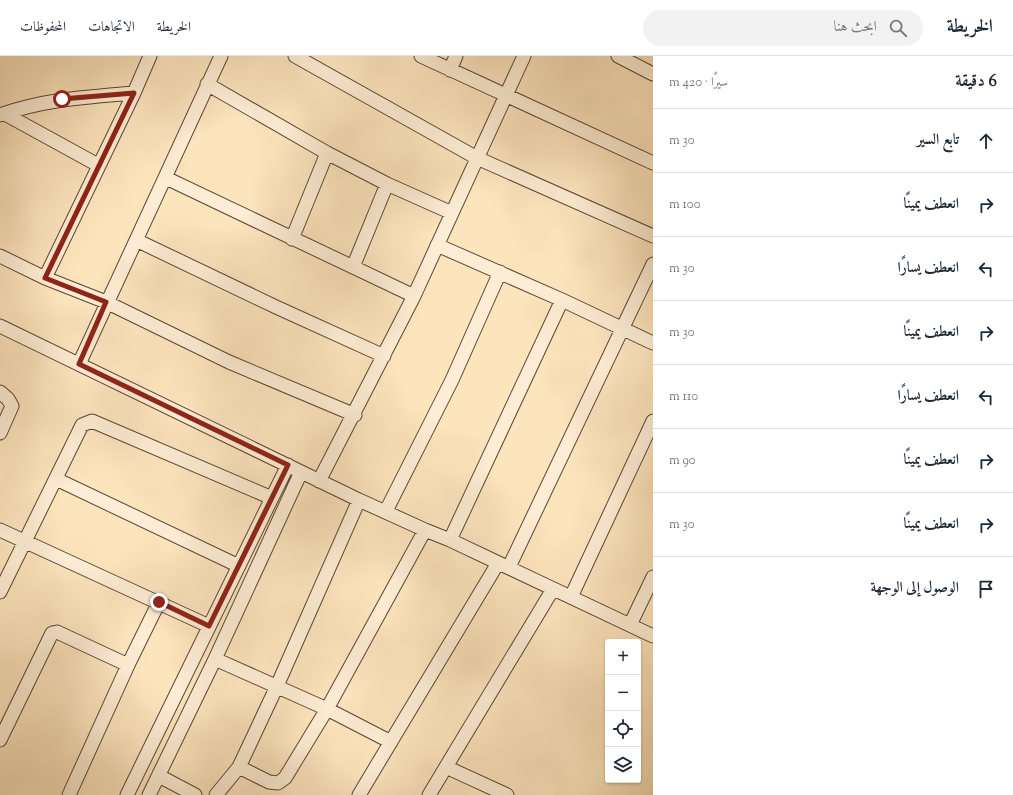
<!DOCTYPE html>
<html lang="ar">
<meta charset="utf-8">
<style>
body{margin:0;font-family:"Sorts Mill Goudy",Amiri,serif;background:#f2f2f3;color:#1f2937;direction:rtl}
.controls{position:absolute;right:12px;bottom:12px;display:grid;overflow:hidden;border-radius:4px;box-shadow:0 1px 3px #0004}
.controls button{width:36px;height:36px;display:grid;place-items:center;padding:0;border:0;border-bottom:1px solid #e0e1e3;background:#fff;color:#1f2937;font:20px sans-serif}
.stop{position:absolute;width:12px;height:12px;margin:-9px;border:3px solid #8f2418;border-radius:50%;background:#fff}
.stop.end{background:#8f2418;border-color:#fff;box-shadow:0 1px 4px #0008}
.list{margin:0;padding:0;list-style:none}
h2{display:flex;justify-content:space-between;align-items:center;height:52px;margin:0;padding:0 16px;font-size:17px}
h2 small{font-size:13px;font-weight:400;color:#747a83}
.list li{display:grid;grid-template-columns:26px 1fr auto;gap:12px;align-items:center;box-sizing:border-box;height:64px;padding:0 16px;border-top:1px solid #e0e1e3}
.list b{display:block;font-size:15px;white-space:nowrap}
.list em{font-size:13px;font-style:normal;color:#747a83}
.icon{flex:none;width:22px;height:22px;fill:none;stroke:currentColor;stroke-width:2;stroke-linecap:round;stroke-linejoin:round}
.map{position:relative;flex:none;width:653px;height:739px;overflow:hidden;direction:ltr}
header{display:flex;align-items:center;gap:24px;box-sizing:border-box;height:56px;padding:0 20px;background:#fff;border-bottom:1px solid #e0e1e3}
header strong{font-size:19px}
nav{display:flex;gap:22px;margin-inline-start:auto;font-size:14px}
.search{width:280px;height:36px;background:#f2f2f3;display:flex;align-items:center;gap:10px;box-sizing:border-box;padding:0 14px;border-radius:22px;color:#747a83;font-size:15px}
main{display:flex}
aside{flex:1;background:#fff}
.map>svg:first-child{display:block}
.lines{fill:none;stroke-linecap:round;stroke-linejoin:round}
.street-casing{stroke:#5c4434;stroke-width:15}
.street{stroke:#fdedd4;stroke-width:13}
.route{stroke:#8f2418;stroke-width:5}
</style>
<header>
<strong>الخريطة</strong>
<div class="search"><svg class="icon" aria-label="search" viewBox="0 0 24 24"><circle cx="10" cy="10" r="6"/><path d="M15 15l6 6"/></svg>ابحث هنا</div>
<nav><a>الخريطة</a><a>الاتجاهات</a><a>المحفوظات</a></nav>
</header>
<main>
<aside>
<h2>6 دقيقة<small>سيرًا · 420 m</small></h2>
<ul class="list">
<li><svg class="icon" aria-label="ahead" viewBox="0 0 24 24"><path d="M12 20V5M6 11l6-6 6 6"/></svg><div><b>تابع السير</b></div><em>30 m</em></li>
<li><svg class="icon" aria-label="right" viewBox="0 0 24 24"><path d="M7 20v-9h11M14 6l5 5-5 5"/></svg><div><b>انعطف يمينًا</b></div><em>100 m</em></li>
<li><svg class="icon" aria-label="left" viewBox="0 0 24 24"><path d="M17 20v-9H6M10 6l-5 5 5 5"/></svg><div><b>انعطف يسارًا</b></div><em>30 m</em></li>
<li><svg class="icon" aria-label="right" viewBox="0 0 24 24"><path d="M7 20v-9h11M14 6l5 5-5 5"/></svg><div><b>انعطف يمينًا</b></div><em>30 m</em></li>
<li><svg class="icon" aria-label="left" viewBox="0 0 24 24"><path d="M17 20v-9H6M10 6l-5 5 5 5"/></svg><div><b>انعطف يسارًا</b></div><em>110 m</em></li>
<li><svg class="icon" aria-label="right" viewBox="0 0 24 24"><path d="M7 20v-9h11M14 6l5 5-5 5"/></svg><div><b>انعطف يمينًا</b></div><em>90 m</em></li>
<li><svg class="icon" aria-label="right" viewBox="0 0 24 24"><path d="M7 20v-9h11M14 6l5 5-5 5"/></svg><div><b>انعطف يمينًا</b></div><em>30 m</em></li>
<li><svg class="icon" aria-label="arrive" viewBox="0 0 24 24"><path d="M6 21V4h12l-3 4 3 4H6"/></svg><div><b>الوصول إلى الوجهة</b></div></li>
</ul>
</aside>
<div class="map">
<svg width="653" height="739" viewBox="0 0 653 739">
<rect width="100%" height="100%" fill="#fce4bd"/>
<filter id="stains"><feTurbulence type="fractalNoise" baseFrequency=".005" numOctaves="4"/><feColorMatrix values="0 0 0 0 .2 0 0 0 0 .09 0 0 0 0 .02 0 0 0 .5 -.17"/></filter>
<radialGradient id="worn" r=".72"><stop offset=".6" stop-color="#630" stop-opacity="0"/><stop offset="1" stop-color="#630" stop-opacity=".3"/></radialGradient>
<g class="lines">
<defs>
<path id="street" d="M 295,0 L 477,102 L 653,180
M 421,0 L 653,107
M 618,0 L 653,18
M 450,14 L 456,0
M 207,28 L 327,97 L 387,128 L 452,157
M 5,58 L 98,109
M 0,59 C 45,43 87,41 134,37
M 166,122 L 414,240
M 292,183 L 327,97
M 136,184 L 276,251 L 384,300
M 437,189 L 562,244 L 653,287
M 0,200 L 45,222 L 106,246 L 229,306 L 355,359
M 353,211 L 387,128
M 45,222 L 134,37 L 150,0
M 0,270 L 359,444 L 425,474 L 450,484 L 653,580
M 79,308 L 221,0
M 0,336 L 8,343 L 12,350 L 0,377
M 56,423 L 239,510
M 319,425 L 414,240 L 524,0
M 386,455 L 452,324 L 500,216
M 0,474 L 209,570
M 450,484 L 562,244
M 509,511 L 653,208
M 0,536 L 82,369 L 92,365 L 272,442
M 571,541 L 653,365
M 630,569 L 653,521
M 215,603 L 327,653 L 391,686
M 0,684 L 52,577 L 57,576 L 128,609
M 239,711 L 269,726 L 278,727 L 285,722 L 327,653 L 425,474
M 446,711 L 507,739
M 159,720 L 195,739
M 69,739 L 128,609 L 159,546
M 127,739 L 288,409
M 149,739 L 215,603 L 301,416
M 216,739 L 239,711 L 277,630 L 359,444
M 359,739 L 498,507
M 429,739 L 553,533"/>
</defs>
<use href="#street" class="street-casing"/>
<use href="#street" class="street"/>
</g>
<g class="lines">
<path class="route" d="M 62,43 L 134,37 L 45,222 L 106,246 L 79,308 L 288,409 L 209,570 L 159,546"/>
</g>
<rect width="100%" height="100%" filter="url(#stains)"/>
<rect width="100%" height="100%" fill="url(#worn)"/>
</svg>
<div class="controls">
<button>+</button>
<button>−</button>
<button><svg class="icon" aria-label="locate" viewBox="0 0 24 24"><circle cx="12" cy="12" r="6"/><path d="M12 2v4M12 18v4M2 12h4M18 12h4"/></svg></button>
<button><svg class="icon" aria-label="layers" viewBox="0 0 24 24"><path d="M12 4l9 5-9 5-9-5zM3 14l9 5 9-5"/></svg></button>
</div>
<div class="stop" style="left:62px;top:43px"></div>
<div class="stop end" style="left:159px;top:546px"></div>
</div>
</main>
